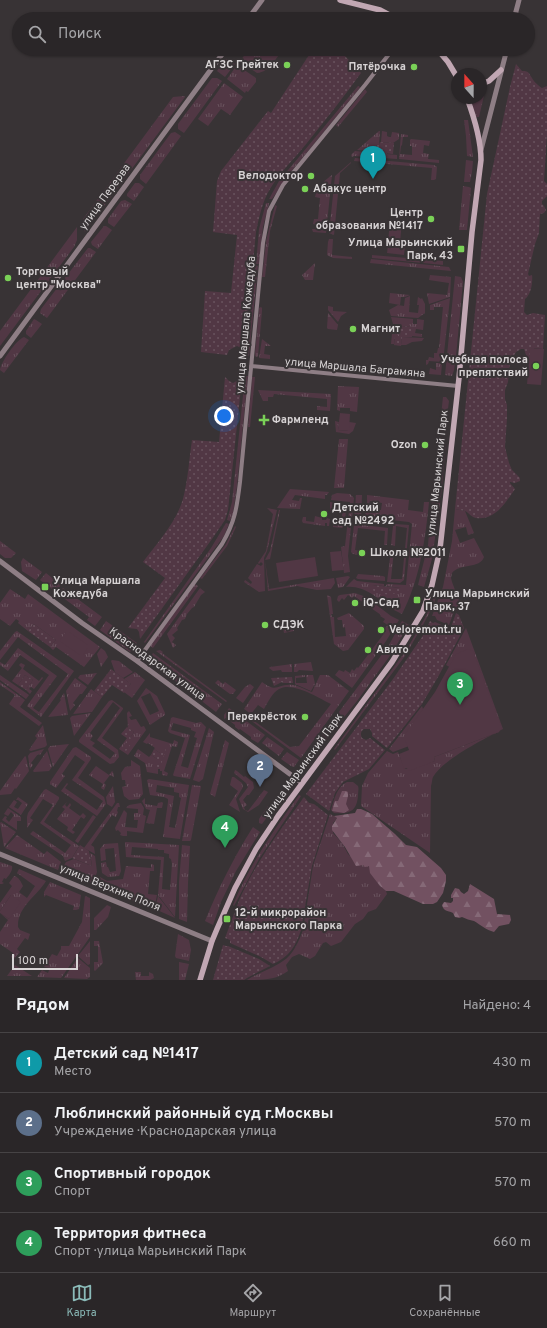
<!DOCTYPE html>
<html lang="ru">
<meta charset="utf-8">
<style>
body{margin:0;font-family:Overpass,sans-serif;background:#322e30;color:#f1f3f6}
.compass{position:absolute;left:451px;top:68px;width:36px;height:36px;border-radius:50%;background:#2a2628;box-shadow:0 1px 3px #0004;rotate:339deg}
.scale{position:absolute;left:12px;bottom:10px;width:66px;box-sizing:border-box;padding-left:4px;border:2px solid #d7d3d4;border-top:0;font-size:11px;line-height:14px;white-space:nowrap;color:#d7d3d4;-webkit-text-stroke:3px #383335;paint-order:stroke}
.you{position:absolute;left:224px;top:416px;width:14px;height:14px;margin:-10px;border:3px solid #fff;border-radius:50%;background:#1a73e8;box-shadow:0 0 0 6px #1a73e833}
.badge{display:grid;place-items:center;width:26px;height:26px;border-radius:50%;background:#8bbbb9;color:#fff;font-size:13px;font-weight:700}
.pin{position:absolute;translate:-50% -33px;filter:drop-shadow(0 1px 2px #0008)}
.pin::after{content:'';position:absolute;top:21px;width:14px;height:12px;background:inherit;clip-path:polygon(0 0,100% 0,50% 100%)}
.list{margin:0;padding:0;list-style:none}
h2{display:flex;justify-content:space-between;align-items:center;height:52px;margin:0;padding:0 16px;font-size:17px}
h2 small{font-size:13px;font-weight:400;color:#a5a5a8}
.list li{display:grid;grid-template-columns:26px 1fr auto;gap:12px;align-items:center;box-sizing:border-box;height:60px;padding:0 16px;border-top:1px solid #464345}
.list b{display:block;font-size:15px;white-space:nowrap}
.list p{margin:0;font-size:13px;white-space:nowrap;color:#a5a5a8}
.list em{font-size:13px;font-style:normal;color:#a5a5a8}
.icon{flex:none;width:22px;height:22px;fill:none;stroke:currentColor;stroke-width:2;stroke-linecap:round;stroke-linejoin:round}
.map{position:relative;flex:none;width:547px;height:980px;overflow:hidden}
.search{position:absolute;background:#2a2628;box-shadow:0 1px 3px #0004;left:12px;right:12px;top:12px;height:44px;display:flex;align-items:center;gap:10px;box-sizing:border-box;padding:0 14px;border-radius:22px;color:#a5a5a8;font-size:15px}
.sheet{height:292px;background:#2a2628}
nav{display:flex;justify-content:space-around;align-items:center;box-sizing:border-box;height:56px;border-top:1px solid #464345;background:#2a2628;font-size:11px;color:#a5a5a8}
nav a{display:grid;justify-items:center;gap:2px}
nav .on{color:#8bbbb9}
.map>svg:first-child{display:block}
.grass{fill:url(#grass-tufts);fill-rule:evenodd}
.forest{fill:url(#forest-firs)}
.park{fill:url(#park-dots)}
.pitch{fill:#513744}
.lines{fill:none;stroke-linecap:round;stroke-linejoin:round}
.minor{stroke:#8e7e85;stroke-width:4}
.tertiary{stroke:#8e7e85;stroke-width:5}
.secondary{stroke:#c1a7b3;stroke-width:5.5}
.poi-dot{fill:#7ad157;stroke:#383335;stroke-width:1.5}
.labels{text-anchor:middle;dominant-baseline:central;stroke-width:4;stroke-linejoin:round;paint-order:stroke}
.poi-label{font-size:11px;font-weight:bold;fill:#d7d3d4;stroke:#383335;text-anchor:start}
.street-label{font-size:11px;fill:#d7d3d4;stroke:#383335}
</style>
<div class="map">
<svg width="547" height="980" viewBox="0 0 547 980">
<defs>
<pattern id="grass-tufts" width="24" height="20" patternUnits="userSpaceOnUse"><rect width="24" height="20" fill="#513744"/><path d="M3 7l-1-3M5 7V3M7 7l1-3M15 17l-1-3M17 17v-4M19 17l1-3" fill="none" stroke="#69535e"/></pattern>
<pattern id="forest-firs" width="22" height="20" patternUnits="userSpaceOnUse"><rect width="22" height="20" fill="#725161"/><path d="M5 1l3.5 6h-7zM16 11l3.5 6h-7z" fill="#856977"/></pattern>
<pattern id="park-dots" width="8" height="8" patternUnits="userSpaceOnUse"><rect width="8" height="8" fill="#513744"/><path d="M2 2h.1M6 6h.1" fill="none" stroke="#69535e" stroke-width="1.8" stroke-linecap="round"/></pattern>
</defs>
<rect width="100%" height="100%" fill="#383335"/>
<path class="grass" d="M 248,49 L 283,49 C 276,58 270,72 257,73 L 240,62 Z
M 226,59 L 228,59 L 235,64 L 225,77 L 217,71 Z
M 237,65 L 256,78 L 256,82 L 248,92 L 246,91 L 245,93 L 227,79 Z
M 212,78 L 217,78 L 222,81 L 184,133 L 178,129 L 178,124 Z
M 224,83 L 243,97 L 230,115 L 221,109 L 208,126 L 198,119 Z
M 358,86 L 359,86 L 360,88 L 290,173 L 272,199 L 269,199 L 279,181 Z
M 486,87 L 479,117 L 476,117 L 469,98 L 481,98 L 481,89 Z
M 365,89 L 367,92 L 338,127 L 336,125 Z
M 184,96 L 185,97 L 85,232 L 83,226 L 83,219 L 173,97 Z
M 464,120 L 468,120 L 473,157 L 467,156 L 466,136 Z
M 379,131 L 380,131 L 379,145 L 377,145 L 370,151 L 357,150 Z
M 382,131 L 387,132 L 387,136 L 389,137 L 391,137 L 392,132 L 399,133 L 399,139 L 393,143 L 381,142 Z
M 175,132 L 181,136 L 146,184 L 140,179 L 140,175 L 171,133 Z
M 401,134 L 408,135 L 408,137 L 403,137 L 402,145 L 401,146 L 400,154 L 412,155 L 412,146 L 410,146 L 410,140 L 411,139 L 430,141 L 429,146 L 424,145 L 423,153 L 429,154 L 428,159 L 439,160 L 439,163 L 399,159 Z
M 355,151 L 397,155 L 397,159 L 354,156 L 352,157 L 351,155 Z
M 355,158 L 434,165 L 437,167 L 436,179 L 434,180 L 431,180 L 432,168 L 354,161 Z
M 466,160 L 473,161 L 472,172 L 470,182 L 464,182 Z
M 351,162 L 351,163 L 340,173 L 334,235 L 329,233 L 335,176 Z
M 332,175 L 326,233 L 313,232 L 312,229 L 317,229 L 318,225 L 313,224 L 314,219 L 318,219 L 320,198 L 315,197 C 317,187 324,181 332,175 Z
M 135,183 L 139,183 L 144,187 L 134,201 L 127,196 L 127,194 Z
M 463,186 L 469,187 L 471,188 L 467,230 L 459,230 Z
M 125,200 L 132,204 L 114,227 L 108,223 L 108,219 L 121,201 Z
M 266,203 L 269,203 L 269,204 L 263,227 L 259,264 L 256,264 L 259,229 Z
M 275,205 L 277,206 L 270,231 L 265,277 L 262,277 L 266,241 Z
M 104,226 L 106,226 L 112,230 L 98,249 L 92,245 L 91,242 Z
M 77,227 L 77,240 L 74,247 L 0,346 L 0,331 Z
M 329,239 L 333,239 L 332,255 L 352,257 L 352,259 L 333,258 L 327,255 L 328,242 Z
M 88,248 L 90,248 L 96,252 L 47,318 L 40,313 L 41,309 Z
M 371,259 L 449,267 L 451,271 L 370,263 Z
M 315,263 L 313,280 L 305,280 L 302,275 Z
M 255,265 L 258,266 L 249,356 L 246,356 Z
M 430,275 L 451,277 L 450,297 L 429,304 L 427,293 L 447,295 L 449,283 L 429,280 Z
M 455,276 L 461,277 L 463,282 L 456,356 L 454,370 L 452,376 L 445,375 Z
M 390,293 L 410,295 L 405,297 L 401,297 L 400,305 L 389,303 Z
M 410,296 L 409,312 L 418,313 L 419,305 L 417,305 L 418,297 L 421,299 L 422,298 L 425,304 L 425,313 L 418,318 L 391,316 L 389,310 L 398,305 L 404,306 L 405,298 Z
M 450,298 L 443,362 L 429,361 L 428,364 L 426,365 L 426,360 L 428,360 L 429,357 L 434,358 L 434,353 L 437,353 L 438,348 L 439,348 L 443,307 L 434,307 L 434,310 L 430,310 L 430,305 Z
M 328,306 L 333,307 L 333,311 L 347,312 L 341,316 L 338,322 L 328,310 Z
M 261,307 L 262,308 L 262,311 L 258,356 L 257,357 L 255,356 L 255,353 L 259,308 Z
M 328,313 L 338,325 L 337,330 L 328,329 L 327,328 Z
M 391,317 L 413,319 L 413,326 L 413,324 L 417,324 L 417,319 L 424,320 L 423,330 L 416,329 L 415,333 L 422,334 L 422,337 L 412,336 L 412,327 L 401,326 L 400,336 L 395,336 L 394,344 L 391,344 L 393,324 Z
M 34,319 L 36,320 L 42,324 L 31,338 L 26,334 L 26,331 Z
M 24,337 L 29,340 L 4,373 L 0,370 C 1,362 16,340 24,337 Z
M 402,337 L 424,338 L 422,341 L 412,342 L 406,345 L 401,345 Z
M 262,339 L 271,346 L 265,346 L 264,354 L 270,355 L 270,359 L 259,358 Z
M 436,363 L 442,363 L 441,375 L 429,374 L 430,368 L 436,370 Z
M 245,376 L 248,376 L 237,486 L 233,514 L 230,521 L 227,520 L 232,502 Z
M 252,377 L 255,377 L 250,427 L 248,427 Z
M 338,386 L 359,387 L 357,412 L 350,411 L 350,408 L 340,408 L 340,411 L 337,410 Z
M 258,390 L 331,394 L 330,411 L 317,410 L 317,406 L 327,407 L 327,399 L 274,394 L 273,397 L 268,397 L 268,401 L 263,401 Z
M 443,397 L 446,397 L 449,401 L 447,416 L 441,416 Z
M 335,421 L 339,422 L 338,430 L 348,431 L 349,422 L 356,423 L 353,431 L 349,434 L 336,432 Z
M 339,439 L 348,439 L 344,488 L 334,488 Z
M 438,442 L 446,442 L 441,497 L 440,498 L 433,497 Z
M 290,489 L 329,492 L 327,495 L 325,495 L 325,499 L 295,495 L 292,500 L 299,501 L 300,498 L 302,498 L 300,509 L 277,508 Z
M 337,493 L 350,494 L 354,498 L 348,556 L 350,572 L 344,573 L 341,547 L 345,546 L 350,502 L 331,500 L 332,495 Z
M 356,495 L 362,495 L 361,522 L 354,521 Z
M 367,495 L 409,500 L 408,510 L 423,512 L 424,502 L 429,502 C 425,541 420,579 402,614 L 394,610 L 397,606 L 393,603 L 390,607 C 377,598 364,585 346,587 L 354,579 L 357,581 L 384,584 L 384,586 L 372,585 L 372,590 L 401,588 L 386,586 L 387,584 L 406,585 L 412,524 L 409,522 L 391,520 L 389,524 L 388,525 L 371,523 L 371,519 L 365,517 L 366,509 L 381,510 L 382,503 L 370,501 L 369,504 L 367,504 Z
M 432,501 L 438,502 L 440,503 L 432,559 L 424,587 L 418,585 L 428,545 Z
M 330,502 L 344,504 L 346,506 L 345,525 L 342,528 L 333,527 L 333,524 L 341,525 L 343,507 L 336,506 L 335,512 L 330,511 Z
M 267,508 L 277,510 L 267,551 L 264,558 L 265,591 L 259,592 L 244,582 L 245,580 L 251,584 L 252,582 L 248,578 L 257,564 L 261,566 L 263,564 L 261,562 L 259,564 L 258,563 L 266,551 L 273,514 Z
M 455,509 L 465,511 L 474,533 L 468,535 L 466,527 L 455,530 L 460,543 L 474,538 L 484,557 C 480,569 460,563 452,573 L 451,578 L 452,582 L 463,611 L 460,612 L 455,609 L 449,625 L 437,620 L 435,616 L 432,616 L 443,587 L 452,541 Z
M 279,510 L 280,510 L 270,559 L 265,560 L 269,589 L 334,578 L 335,583 L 331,589 L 317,590 L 297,586 L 268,591 L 265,560 L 270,551 Z
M 315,516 L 322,518 L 322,520 L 326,520 L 327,518 L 330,519 L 329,526 L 327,526 L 327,523 L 325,523 L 325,526 L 303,523 L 302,521 L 303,517 L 306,517 L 306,521 L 314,522 Z
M 226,523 L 229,524 L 224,536 L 145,643 L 144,642 L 211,548 Z
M 355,524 L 388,528 L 387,545 L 384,545 L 385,531 L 358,528 L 355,550 L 360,551 L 360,555 L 353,554 L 351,552 L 354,525 Z
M 395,524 L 409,525 L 404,580 L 400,583 L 387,582 L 391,550 L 394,550 L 391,579 L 402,579 L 407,528 L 396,526 L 395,546 L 391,545 L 393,526 Z
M 235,526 L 236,527 L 227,546 L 202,579 L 200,578 L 226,544 Z
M 0,541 L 16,553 L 11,558 L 5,558 L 0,554 Z
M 23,558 L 42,572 L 36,580 L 22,571 L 21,562 Z
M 46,573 L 61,585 L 56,592 L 40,580 Z
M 358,574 L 383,576 L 385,577 L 385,581 L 358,579 L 356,578 Z
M 348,576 L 350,577 L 343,587 L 338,588 L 336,578 Z
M 195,584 L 198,586 L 153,648 L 150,646 Z
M 63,588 L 102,617 L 95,626 L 87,620 L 89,617 L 58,594 Z
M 200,588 L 205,592 L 201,595 L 194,607 L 192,608 L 187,614 L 185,619 L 182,620 L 177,628 L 178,630 L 172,635 L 175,638 L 172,642 L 176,645 L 173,648 L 167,634 Z
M 10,589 L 25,599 L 28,594 L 100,647 L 84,667 L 56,647 L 53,650 L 50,647 L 56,640 L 34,624 L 28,631 L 18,623 L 19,621 L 16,619 L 10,626 L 0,619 L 0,603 Z
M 355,593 L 366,597 L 391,616 L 399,620 L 386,641 L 352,688 L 335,675 L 339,670 L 344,672 L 345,670 L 350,673 L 352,669 L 354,671 L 357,667 L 358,668 L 386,631 L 384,629 L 388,625 L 383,622 L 385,619 L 380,616 L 381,615 L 354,596 L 352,598 L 348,595 L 344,600 L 342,598 L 339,602 L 337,600 L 338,596 L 340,595 Z
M 435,594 L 437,594 L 433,606 L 424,623 L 405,656 L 335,750 L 334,749 L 407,649 L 426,616 Z
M 327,595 L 331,597 L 333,614 L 331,614 L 332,617 L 334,617 L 335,637 L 346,636 L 345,627 L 343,628 L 342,620 L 338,620 L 337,618 L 349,613 L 364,626 L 364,629 L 348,650 L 343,651 L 334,644 Z
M 106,621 L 137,643 L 130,652 L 100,630 Z
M 402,621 L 409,625 L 389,657 L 357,701 L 307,763 L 303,760 L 389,645 Z
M 466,628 L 503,729 C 486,738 442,760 433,777 C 432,779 432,783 431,786 L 430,853 L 361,806 L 362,786 L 368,773 L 387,751 L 393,754 L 398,752 L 405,769 L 435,761 L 434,757 L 499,732 L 453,669 L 446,665 Z
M 17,631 L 74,671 L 41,717 L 27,706 L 49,675 L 20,655 L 8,671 L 0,665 L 0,662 L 5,665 L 18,648 L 57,676 L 33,708 L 39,712 L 68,674 L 18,637 L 0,660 L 0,651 L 15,632 Z
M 101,648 L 105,651 L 108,657 L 101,667 L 97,654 Z
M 160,650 L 163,652 L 162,653 L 227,701 L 226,702 L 156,651 Z
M 153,653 L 222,704 L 216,712 L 186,689 L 186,690 L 185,688 L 167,675 L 166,676 L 164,675 L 165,673 L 155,666 L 154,667 L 152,666 L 153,664 L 149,662 L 148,663 L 147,662 Z
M 112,660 L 119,661 L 133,672 L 123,678 L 115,672 L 111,661 Z
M 311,662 L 313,671 L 299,670 L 297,672 L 294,672 L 294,664 Z
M 21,663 L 25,665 L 23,669 L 39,681 L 42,677 L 43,678 L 34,689 L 31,687 L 29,689 L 32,691 L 30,694 L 26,690 L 33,680 L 25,675 L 18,685 L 12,681 L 22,668 L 19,665 Z
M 292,664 L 292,672 L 282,672 L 281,670 L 273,671 L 269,668 L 270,667 Z
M 135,672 L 145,680 L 132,698 L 124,692 L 131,684 L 124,679 Z
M 97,673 L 88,685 L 78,678 L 80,675 Z
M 0,675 L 29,695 L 26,699 L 0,680 Z
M 305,675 L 305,677 L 296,678 L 296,683 L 307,683 L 306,675 L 313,675 L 315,684 L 311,691 L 295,684 L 295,676 Z
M 320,675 L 328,675 L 349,691 L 301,758 L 241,713 L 242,712 L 290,747 L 299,746 L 331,704 C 319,698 292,681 279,689 C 272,693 268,702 264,709 L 258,705 L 251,714 L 244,709 L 262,682 C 278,694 277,683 293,685 C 300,686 306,690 312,692 Z
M 75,678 L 87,687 L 82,694 L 80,694 L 73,703 L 75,705 L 70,711 L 66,691 Z
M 218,680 L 223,684 L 225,682 L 236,690 L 233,694 L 230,694 L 215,683 Z
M 0,682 L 25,700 L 20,707 L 42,723 L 39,726 L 9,704 L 15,695 L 0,685 Z
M 250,684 L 254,687 L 243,703 L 236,698 L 245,687 Z
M 146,688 L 157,696 L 165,713 L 165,715 L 150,725 L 137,701 ZM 150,693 L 159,711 L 150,715 L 141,697 Z
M 91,689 L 102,697 L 92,712 L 73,714 Z
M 64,693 L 68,714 L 67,715 L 48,717 L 61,700 L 60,699 Z
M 112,700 L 123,708 L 123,709 L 102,738 L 118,750 L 119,757 L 114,763 L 110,764 L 79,742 L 79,740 L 109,701 ZM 113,702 L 120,708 L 97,740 L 115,753 L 110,759 L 92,746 L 95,743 L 90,740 L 93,736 L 90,733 Z
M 422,706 L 425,715 L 409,746 L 393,752 L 389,749 Z
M 229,708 L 265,735 L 258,743 L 251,739 L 251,737 L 240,729 L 239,730 L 235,727 L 235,725 L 226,718 L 224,719 L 224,715 Z
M 129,711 L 132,716 L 129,717 L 131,720 L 136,719 L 141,727 L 144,726 L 146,730 L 128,755 L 119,749 L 127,738 L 130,738 L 134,732 L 128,728 L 127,713 Z
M 91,713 L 74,736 L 70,718 L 72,716 Z
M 173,717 L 196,723 L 201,722 L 206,727 L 190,779 L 174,776 L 173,775 L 185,738 L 170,733 L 168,731 L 171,718 ZM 173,723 L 191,728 L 191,730 L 196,732 L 194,737 L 197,738 L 188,768 L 181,766 L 190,735 L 171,730 Z
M 43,725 L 47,745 L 45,747 L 31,751 L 29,750 L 37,738 L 35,736 Z
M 209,728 L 214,732 L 203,779 L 199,782 L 193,780 Z
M 150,733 L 150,737 L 173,744 L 174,740 L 178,742 L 177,747 L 172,746 L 164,771 L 168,773 L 167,776 L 162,775 L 162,771 L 160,771 L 160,769 L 158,769 L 158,774 L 147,772 L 145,763 L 134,756 L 138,749 L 149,757 L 151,755 L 157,759 L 160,753 L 154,749 L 155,748 L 148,743 L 147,744 L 143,742 Z
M 267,737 L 284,749 L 279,756 L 262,743 Z
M 225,740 L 229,743 L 215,797 L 210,794 Z
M 69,744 L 53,767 L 48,749 L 50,746 Z
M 76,747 L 91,757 L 91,759 L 78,778 L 104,797 L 106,804 L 97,816 L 61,791 L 67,783 L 68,784 L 65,788 L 97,810 L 103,801 L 72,780 L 85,762 L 75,755 L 62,774 L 65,776 L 56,788 L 50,784 L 50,782 L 73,748 Z
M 44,749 L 40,755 L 38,754 L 31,763 L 33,765 L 30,769 L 28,756 L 30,753 Z
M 47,751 L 52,767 L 49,771 L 34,772 L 33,771 Z
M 287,752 L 299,760 L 294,767 L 291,766 L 281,759 Z
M 25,756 L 26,757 L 29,771 L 16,789 L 15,788 L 11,794 L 0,795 L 0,791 Z
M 131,760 L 140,766 L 143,794 L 139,799 L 129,800 L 124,796 L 122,787 L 126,786 L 125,780 L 122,780 L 121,773 L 125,767 L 131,766 Z
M 96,766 L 109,775 L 112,771 L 113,772 L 114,777 L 110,775 L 104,783 L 106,785 L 104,790 L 101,788 L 103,784 L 89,775 Z
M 235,770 L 237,771 L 244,777 L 245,776 L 253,782 L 254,788 L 249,795 L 247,795 L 243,800 L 247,805 L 244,807 L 245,810 L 248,811 L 264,790 L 268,792 L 259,805 L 248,812 L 243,809 L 239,799 L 248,787 L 246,783 L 234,773 Z
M 232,777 L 234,777 L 242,783 L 243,787 L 236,799 L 240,812 L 229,805 L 238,791 L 230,785 Z
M 149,779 L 189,785 L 180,839 L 163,837 L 168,802 L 168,799 L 164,797 L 150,795 L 147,780 ZM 157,785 L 174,788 L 174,792 L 179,793 L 179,797 L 181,798 L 175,828 L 169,827 L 174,796 L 156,792 Z
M 347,782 L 353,782 L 358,786 C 359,789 358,792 358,795 C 357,812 349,814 334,813 L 331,810 C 334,800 337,786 347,782 Z
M 192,785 L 201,786 L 191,840 L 190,841 L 182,841 Z
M 113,786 L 115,802 L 112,807 L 107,804 L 106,797 Z
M 46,789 L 59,797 L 59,799 L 44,822 L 79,846 L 72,858 L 65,861 L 63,856 L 30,834 L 33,831 L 65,853 L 71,845 L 40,823 L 53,805 L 43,799 L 30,818 L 33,820 L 27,828 L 27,817 L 28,813 L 44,790 Z
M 299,795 L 301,796 L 259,859 L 234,906 L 233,905 C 249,865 274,830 299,795 Z
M 18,797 L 28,804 L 21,815 L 9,807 L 14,800 L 17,802 L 14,807 L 18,809 L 22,803 L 18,800 L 16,800 Z
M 145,798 L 145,804 L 157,806 L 158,803 L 162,802 L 163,803 L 162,808 L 157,808 L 154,824 L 146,823 L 150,810 L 146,809 L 142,801 Z
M 67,802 L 65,805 L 67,807 L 70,803 L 71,805 L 69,808 L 80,816 L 83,813 L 86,816 L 84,819 L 81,817 L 72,830 L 75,832 L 73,834 L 67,830 L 68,827 L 57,819 L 65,809 L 62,807 Z
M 117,803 L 119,803 L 120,807 L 118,807 L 117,811 L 118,812 L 116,817 L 112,815 L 91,845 L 94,847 L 95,854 L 84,848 Z
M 141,803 L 144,808 L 143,815 L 146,816 L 143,833 L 127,831 L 127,836 L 123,836 L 120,835 L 121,833 L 118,830 L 116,831 L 115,828 L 124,810 L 127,813 L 125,827 L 137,828 L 138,820 L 134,820 L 134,813 L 138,813 L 138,809 L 126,808 L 129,805 Z
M 268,806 L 273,809 L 262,824 L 259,823 L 259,819 Z
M 8,808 L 21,817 L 21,821 L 17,821 L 17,830 L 2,820 L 5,816 L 7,817 L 6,819 L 9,822 L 14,815 L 11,812 L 8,816 L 4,814 Z
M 330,814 L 334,816 L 337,818 L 333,823 L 333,833 L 342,843 L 348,854 L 352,858 L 356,865 L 363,865 L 369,866 L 380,886 L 386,891 L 387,894 L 376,909 L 368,912 L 363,919 L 355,924 L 341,942 L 331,946 L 326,942 L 323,943 L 315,956 L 310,959 L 299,954 L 292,957 L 286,965 L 288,971 C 276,980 263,980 247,980 C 258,973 272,969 283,961 C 293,955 299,941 303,930 L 313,866 Z
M 93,815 L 96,817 L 78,843 L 75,841 Z
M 1,822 L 16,832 L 4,847 L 0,823 Z
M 253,827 L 260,832 L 236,871 L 221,902 L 213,925 L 205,921 C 218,889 234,857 253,827 Z
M 17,835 L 44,854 L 47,851 L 61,862 L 58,870 L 5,848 Z
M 125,842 L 179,845 L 175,917 L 158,895 L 161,860 L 126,857 ZM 132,847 L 158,849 L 158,850 L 164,850 L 164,853 L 169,854 L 169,858 L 171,859 L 172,864 L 170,890 L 162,889 L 164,857 L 131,855 Z
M 118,843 L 121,871 L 119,876 L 108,877 L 102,873 L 101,863 L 106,862 L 107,867 L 108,867 L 110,872 L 116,871 L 114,848 L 105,849 L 106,860 L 101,861 L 100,849 L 104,844 Z
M 182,845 L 190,846 L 188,883 L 187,922 L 179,919 L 179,882 Z
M 90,853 L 95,856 L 97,872 L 93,884 L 61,871 L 66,862 L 74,859 L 92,866 Z
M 0,862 L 12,866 C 13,871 9,875 6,879 L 4,878 L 2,882 L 4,883 L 2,884 L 0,884 Z
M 151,864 L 154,865 L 154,871 L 150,871 L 148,894 L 157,895 L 154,909 L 97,886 L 100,877 L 107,881 L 123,879 L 126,866 L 151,868 Z
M 19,869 L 46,881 C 37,896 17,907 18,927 L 20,930 L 30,934 L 28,940 L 25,938 L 17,949 L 20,952 L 14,959 L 11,957 L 13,953 L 0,944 L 0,932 L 8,920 L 0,913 L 9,919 L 11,895 L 0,911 L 0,903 L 12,886 L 9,883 L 14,876 C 19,877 21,882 23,886 L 19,892 L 27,898 L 35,886 L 17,873 Z
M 50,882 L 81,895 L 79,909 L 76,910 L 73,910 L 74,906 L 46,895 L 44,897 L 44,892 Z
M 85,896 L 90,898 L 90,937 L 61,978 L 37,977 L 42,970 L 48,973 L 50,968 L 44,967 L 52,954 L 57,956 L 61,949 L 61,946 L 69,946 L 82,922 Z
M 158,896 L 175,918 L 155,909 Z
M 107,905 L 111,907 L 108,917 L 96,930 L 94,930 L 94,918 Z
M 178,934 L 189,940 L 191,950 L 189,961 L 176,958 L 175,956 Z
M 90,941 L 90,964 L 88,965 L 78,956 Z
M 94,941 L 99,941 L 103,963 L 95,971 L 94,970 L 94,962 L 98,962 L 98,946 L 94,946 Z
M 78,958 L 90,968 L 90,977 L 87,979 L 64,978 L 77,959 Z
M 179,962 L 189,964 L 185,980 L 179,980 Z
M 15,965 L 32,976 L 7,976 Z
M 135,972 L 141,972 L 141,976 L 149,976 L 149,972 L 153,974 L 154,978 L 150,980 L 136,980 Z"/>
<path class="forest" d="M 342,791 L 346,791 L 348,792 L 348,796 L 346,804 L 349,810 L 344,813 L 332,811 L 335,801 L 338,801 Z
M 357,809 L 361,809 L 372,814 L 395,834 L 406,845 L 417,847 L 441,868 L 446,875 L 446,881 L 443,893 L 437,902 L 433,904 L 423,904 L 394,891 L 386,891 L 380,886 L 370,873 L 369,866 L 365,867 L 363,865 L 356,866 L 345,847 L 332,830 L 332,826 L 337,818 L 334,816 L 355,813 Z
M 470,884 L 494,899 L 497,914 L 510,915 L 511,920 L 509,924 L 499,926 L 494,932 C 486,930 481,925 474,921 C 470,920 466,919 462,917 L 459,918 L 455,917 L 453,913 C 447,910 444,912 442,905 L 444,902 L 451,903 L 453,901 L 453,898 L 451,898 L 451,895 L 455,888 L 459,889 L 461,892 L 464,894 L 468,891 Z"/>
<path class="park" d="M 313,49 L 322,49 L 345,56 L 361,73 C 344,97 325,120 307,143 C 295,158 280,172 270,189 C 262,202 259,218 256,232 L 244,353 L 241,348 L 237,346 L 229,350 L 227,355 L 201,352 L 205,291 L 231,293 L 237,235 L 213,232 L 217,181 L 221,171 L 268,111 L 271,113 Z
M 516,64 L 522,71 C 530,71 528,73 532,78 C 534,82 539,86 542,88 L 547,86 L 547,134 L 544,181 L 547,184 L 547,196 L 542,201 L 542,204 L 544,206 L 546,210 L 544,213 L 540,214 L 539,233 L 535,244 L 528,274 L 529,276 L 532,275 C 533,282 531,295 525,299 L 524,312 L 527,315 L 533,313 L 545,315 L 543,349 L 534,348 L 531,362 L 528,361 L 524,349 L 521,349 L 516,352 L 510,362 L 508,382 L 505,390 L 505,399 L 507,405 L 507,418 L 505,447 L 509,463 L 512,470 L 520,478 L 520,481 L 515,483 L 510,482 L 510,483 L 515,489 C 506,502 495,521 476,518 C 471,517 469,513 465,511 C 462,510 458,510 455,509 L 487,194 L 510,87 Z
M 380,142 L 394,143 L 393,154 L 368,152 L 377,145 L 379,145 Z
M 401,326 L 413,327 L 412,337 L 402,337 L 401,346 L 394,345 L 395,336 L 400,336 Z
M 225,377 L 229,381 L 233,383 L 242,378 L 228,510 L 225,520 L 212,539 L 140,639 L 139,632 L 137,629 L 128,628 L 165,578 L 143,562 C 157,543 176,523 183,499 C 188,480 189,460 192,440 L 219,442 Z
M 372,585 L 401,588 C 396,598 380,594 372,590 Z
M 456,613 L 459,615 L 464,628 L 462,632 L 451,627 Z
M 293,621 L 294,631 L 284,633 L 282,622 Z
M 430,621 L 433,623 L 435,622 L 461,634 L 438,677 L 422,704 L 387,748 L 372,736 L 372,733 L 370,729 L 364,729 C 361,731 360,734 362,738 L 366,740 L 370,738 L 385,750 L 369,769 L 343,782 L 335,793 L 329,811 L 306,794 L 393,679 L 422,637 Z
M 34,624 L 56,640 L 50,647 L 28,631 Z
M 111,669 L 131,684 L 124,693 L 112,685 L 102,697 L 94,691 Z
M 25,675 L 33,680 L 26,690 L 18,685 Z
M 292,677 L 293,683 L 283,683 L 282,682 L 274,686 L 271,678 Z
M 127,727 L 134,732 L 130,738 L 133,741 L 126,751 L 122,748 L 128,739 L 121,734 Z
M 154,749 L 160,753 L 166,749 L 160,768 L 155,766 L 157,759 L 151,755 Z
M 304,797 L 309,803 L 314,804 L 328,815 L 312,866 L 301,930 C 296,946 289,957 273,964 L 261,957 L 230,943 L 230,940 L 225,938 C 230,925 235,911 240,898 C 256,862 281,829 304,797 Z
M 80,845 L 89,851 L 92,866 L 72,858 Z
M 223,945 L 226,946 L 228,946 L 259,959 L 270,966 L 247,978 L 244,980 L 213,980 Z"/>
<path class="pitch" d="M 390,220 L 402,221 L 400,243 L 388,242 Z
M 388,245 L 405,246 L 404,255 L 387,253 Z
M 372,255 L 443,261 L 443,265 L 372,258 Z
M 530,348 L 544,349 L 541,385 L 527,384 Z
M 340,413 L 350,414 L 349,431 L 338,430 Z
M 341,551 L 344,570 L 332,571 L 330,552 Z
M 315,557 L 318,576 L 279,582 L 276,563 Z
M 66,632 L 69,632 L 88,645 L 88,647 L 83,655 L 80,655 L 61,642 L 60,640 Z
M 468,649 L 473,651 L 502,728 L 499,732 L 434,757 L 435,761 L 409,771 L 407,768 L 404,769 L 399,754 L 409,750 L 405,740 L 405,734 L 435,692 L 456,654 Z
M 11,895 L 21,902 L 9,919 L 0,913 L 0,911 Z"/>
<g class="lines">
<path class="minor" d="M 251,366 L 458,386
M 137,661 L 222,544 C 235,522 237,507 240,482 L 263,243 L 269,211 L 283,185 L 365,85 L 393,49"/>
<path class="tertiary" d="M 248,19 L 262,0
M 514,19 L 519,0
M 481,150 L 507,49
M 0,356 L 226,49
M 0,561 L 82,623 L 137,661 L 302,783
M 0,854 L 212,941"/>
<path class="secondary" d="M 340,0 L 380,10 L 397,19
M 437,49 L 448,62 L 457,77
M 481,84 L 489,81 L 501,70
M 200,980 L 212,941 L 217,929 L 235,888 L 256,849 L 278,816 L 392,662 L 423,611 L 432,585 L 440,549 L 459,378 L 472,232 L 481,160 C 481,139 474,117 467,98"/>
</g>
<g class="poi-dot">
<circle cx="287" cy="65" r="4"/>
<circle cx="414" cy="67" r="4"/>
<circle cx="311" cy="176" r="4"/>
<circle cx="305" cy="189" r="4"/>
<circle cx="431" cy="219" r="4"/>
<rect x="457" y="245" width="8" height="8" rx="2"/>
<circle cx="8" cy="278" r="4"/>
<circle cx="353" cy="329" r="4"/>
<circle cx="536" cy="366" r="4"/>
<path d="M262 414h4v4h4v4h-4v4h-4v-4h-4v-4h4z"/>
<circle cx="425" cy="445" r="4"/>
<circle cx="324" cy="514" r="4"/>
<circle cx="362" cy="553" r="4"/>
<rect x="41" y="583" width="8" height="8" rx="2"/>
<rect x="413" y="596" width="8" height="8" rx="2"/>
<circle cx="355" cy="603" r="4"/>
<circle cx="265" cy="625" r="4"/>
<circle cx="381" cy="630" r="4"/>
<circle cx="368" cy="650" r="4"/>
<circle cx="305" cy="717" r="4"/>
<rect x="223" y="915" width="8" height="8" rx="2"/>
</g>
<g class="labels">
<g class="poi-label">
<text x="279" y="65" text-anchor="end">АГЗС Грейтек</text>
<text x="406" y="67" text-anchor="end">Пятёрочка</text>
<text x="303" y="176" text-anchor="end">Велодоктор</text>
<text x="313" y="189">Абакус центр</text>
<text x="423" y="213" text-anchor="end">Центр<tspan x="423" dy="13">образования №1417</tspan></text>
<text x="453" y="243" text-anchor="end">Улица Марьинский<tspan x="453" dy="13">Парк, 43</tspan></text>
<text x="16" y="272">Торговый<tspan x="16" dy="13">центр "Москва"</tspan></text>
<text x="361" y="329">Магнит</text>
<text x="528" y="360" text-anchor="end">Учебная полоса<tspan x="528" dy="13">препятствий</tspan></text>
<text x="272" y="420">Фармленд</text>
<text x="417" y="445" text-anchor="end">Ozon</text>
<text x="332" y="508">Детский<tspan x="332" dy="13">сад №2492</tspan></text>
<text x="370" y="553">Школа №2011</text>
<text x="53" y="581">Улица Маршала<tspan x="53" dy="13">Кожедуба</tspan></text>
<text x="425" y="594">Улица Марьинский<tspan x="425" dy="13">Парк, 37</tspan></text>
<text x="363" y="603">iQ-Сад</text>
<text x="273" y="625">СДЭК</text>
<text x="389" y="630">Veloremont.ru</text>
<text x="376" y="650">Авито</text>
<text x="297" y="717" text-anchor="end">Перекрёсток</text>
<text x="235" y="913">12-й микрорайон<tspan x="235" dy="13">Марьинского Парка</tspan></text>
</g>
<g class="street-label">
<text transform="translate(105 197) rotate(-54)">улица Перерва</text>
<text transform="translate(246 325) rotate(-85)">улица Маршала Кожедуба</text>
<text transform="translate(355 368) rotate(5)">улица Маршала Баграмяна</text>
<text transform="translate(438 473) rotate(-84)">улица Марьинский Парк</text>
<text transform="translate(157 664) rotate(36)">Краснодарская улица</text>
<text transform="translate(303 766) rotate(-54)">улица Марьинский Парк</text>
<text transform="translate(110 888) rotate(22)">улица Верхние Поля</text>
</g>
</g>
</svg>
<svg class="compass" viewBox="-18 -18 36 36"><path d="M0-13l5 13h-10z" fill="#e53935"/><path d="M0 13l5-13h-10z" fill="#a5a5a8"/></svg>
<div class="scale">100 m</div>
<div class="you"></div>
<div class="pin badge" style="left:373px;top:179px;background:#0f9aa8">1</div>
<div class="pin badge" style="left:260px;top:787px;background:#5c6f8a">2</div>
<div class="pin badge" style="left:460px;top:705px;background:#2e9e5b">3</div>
<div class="pin badge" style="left:225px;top:848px;background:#2e9e5b">4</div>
<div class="search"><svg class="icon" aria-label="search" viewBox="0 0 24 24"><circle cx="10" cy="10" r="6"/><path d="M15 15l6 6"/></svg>Поиск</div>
</div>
<section class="sheet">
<h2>Рядом<small>Найдено: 4</small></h2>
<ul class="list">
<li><span class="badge" style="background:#0f9aa8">1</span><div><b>Детский сад №1417</b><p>Место</p></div><em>430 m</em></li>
<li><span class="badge" style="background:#5c6f8a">2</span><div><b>Люблинский районный суд г.Москвы</b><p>Учреждение · Краснодарская улица</p></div><em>570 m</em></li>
<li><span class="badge" style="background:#2e9e5b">3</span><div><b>Спортивный городок</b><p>Спорт</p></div><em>570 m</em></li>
<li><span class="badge" style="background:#2e9e5b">4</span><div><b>Территория фитнеса</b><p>Спорт · улица Марьинский Парк</p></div><em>660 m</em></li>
</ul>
</section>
<nav>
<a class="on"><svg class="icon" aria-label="map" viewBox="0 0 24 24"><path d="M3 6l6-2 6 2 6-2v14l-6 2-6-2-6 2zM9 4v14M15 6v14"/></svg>Карта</a>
<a><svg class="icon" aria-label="directions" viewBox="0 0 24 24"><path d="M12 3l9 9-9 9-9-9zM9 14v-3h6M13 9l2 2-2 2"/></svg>Маршрут</a>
<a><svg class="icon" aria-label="saved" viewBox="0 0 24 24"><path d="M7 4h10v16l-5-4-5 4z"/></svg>Сохранённые</a>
</nav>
